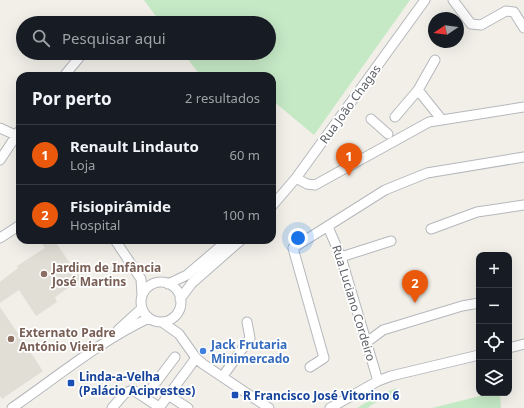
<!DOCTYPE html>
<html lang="pt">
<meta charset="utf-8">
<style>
body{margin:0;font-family:"Noto Sans",sans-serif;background:#20242c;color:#f1f3f6}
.controls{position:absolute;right:12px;bottom:12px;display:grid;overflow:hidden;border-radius:8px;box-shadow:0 4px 16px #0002}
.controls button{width:36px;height:36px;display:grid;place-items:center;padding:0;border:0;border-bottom:1px solid #363941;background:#171b24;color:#f1f3f6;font:20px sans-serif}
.compass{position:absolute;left:428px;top:12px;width:36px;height:36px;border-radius:50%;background:#171b24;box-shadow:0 4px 16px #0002;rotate:257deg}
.you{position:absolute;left:298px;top:238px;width:14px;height:14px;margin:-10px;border:3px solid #fff;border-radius:50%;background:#1a73e8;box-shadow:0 0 0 6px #1a73e833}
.badge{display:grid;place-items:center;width:26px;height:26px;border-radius:50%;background:#ea580c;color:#fff;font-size:13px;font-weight:700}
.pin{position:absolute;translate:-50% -33px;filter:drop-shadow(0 1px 2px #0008)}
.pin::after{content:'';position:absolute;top:21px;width:14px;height:12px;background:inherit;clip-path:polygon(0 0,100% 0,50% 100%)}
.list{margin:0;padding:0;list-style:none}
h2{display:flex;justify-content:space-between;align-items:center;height:52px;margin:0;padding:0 16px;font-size:17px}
h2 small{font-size:13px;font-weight:400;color:#9ea1a6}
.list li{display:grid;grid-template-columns:26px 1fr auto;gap:12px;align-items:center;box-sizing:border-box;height:60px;padding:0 16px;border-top:1px solid #363941}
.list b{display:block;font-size:15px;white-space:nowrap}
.list p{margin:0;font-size:13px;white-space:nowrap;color:#9ea1a6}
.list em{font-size:13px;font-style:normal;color:#9ea1a6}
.icon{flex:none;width:22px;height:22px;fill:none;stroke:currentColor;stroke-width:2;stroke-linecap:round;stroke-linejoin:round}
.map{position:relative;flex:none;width:524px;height:408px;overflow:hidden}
.search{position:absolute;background:#171b24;box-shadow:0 4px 16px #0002;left:16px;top:16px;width:260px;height:44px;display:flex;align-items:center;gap:10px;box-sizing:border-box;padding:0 14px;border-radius:22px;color:#9ea1a6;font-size:15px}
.panel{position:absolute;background:#171b24;box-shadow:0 4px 16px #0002;left:16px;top:72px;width:260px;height:172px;border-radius:12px}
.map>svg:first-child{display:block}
.education{fill:#e1ded6}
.green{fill:#c5e8c5}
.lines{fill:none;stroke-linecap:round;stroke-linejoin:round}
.minor-casing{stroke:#b5b8bc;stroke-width:11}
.minor{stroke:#fff;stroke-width:9}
.education-dot{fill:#8d6e63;stroke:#fff;stroke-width:1.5}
.shop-dot{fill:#3f7fe0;stroke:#fff;stroke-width:1.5}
.transit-dot{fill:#1a4fb4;stroke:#fff;stroke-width:1.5}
.labels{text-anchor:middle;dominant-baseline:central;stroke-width:3.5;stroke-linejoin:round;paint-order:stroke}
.street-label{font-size:12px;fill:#5f6368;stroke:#fff}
.education-label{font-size:12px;font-weight:bold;fill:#785e54;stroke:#fff;text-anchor:start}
.shop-label{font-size:12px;font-weight:bold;fill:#366cbe;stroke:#fff;text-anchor:start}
.transit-label{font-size:12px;font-weight:bold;fill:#164399;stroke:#fff;text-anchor:start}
</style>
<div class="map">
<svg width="524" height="408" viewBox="0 0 524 408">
<rect width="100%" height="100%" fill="#f1efe8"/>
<path class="education" d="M 39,240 L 54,240 L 81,279 L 55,297 L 57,302 L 36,316 L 19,290 L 0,303 L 0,282 L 18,268 L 17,266 L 45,248 Z
M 0,307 L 43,371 L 2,399 L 0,396 Z"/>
<path class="green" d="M 144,0 L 410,0 L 314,135 L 272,100 L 272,76 L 201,76 L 183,53 L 269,53 L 269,23 L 161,23 Z
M 396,388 L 397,399 C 387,400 376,400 368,408 L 357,408 L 370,400 Z
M 492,393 L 500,393 L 501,408 L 432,408 Z"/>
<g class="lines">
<defs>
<path id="minor" d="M 453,0 L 471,24 L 481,25 L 506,11 L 514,12 L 524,28
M 64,76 L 83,53
M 418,90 L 435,60
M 395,117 L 418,90 L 442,120
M 371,119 L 388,134
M 0,128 L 20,137
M 0,160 L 20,130
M 296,178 L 307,184 L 315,185 L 429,122 L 524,107
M 272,206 L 296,178 L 425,0
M 328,227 L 341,257 L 378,381
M 431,229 L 477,212 L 524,205
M 0,238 L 20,225
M 115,240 L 141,279 L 142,295
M 341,257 L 391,241
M141 302a20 20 0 1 1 40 0a20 20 0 1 1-40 0Z
M 168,284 L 187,275 L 228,240
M 180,299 L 192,283 L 241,240
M 162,322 L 179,334 L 196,358 L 203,364 L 269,408
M 118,330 L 142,308
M 367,342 L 383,330 L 462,306 L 479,303
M 509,348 L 524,344
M 310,367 L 324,358 L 293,248 L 385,190 L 427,173 L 524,157
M 223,376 L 250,338 L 247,322
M 168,395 L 188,408
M 145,397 L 175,357
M 12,408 C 57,377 100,341 149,318
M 112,408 L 125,393 L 133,390 L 159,407
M 159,408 L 196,358
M 330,408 L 378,381 L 391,376 L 479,355"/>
</defs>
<use href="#minor" class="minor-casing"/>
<use href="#minor" class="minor"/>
</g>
<g class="education-dot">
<circle cx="44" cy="274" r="4"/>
<circle cx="11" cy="339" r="4"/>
</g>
<circle class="shop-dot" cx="203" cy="351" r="4"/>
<g class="transit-dot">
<rect x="67" y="379" width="8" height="8" rx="2"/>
<rect x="231" y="391" width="8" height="8" rx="2"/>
</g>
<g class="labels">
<g class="street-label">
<text transform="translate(350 104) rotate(-54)">Rua João Chagas</text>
<text transform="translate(354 303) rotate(73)">Rua Luciano Cordeiro</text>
</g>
<g class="education-label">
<text x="52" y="267">Jardim de Infância<tspan x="52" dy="14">José Martins</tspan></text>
<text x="19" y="332">Externato Padre<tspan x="19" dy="14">António Vieira</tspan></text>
</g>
<g class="shop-label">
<text x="211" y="344">Jack Frutaria<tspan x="211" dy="14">Minimercado</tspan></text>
</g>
<g class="transit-label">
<text x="79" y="376">Linda-a-Velha<tspan x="79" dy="14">(Palácio Aciprestes)</tspan></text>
<text x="243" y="395">R Francisco José Vitorino 6</text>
</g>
</g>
</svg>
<div class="controls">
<button>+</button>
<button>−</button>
<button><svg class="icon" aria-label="locate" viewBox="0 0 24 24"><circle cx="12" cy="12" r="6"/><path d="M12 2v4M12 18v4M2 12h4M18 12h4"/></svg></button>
<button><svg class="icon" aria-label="layers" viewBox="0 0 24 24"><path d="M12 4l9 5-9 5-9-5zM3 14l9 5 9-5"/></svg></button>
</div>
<svg class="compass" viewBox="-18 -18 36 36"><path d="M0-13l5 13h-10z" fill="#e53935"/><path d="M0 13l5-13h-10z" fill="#9ea1a6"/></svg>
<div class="you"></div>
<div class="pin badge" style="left:349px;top:176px">1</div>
<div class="pin badge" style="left:415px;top:303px">2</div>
<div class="search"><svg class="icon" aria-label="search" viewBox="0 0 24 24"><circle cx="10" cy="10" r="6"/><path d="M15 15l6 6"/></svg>Pesquisar aqui</div>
<section class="panel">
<h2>Por perto<small>2 resultados</small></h2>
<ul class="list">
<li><span class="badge">1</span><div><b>Renault Lindauto</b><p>Loja</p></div><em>60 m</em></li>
<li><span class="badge">2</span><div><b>Fisiopirâmide</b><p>Hospital</p></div><em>100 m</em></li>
</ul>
</section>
</div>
